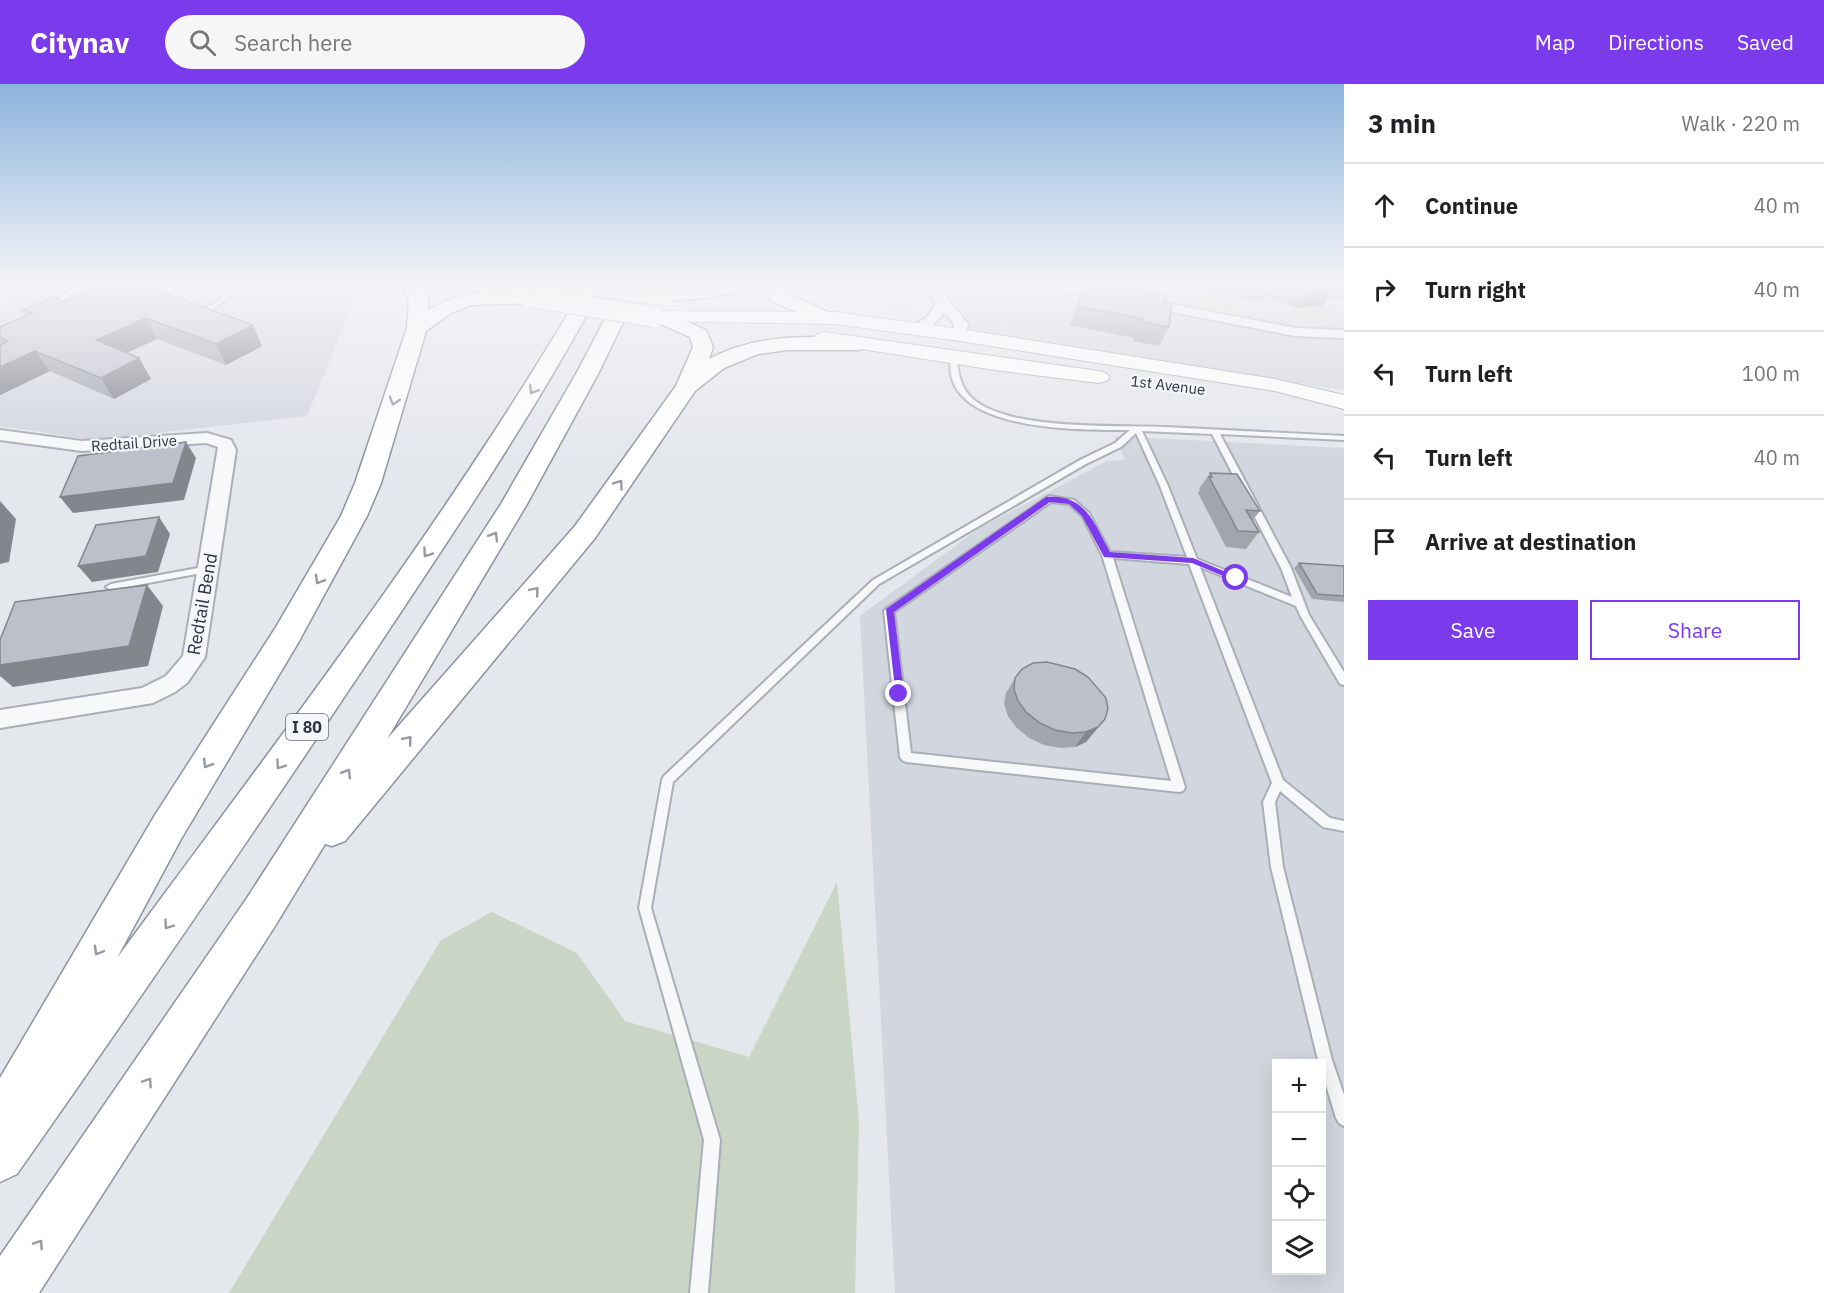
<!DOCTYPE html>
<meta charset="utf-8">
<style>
body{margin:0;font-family:"IBM Plex Sans",sans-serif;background:#f6f6f6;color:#202124}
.controls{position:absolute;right:18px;bottom:18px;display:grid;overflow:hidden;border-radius:0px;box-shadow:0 6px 24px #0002}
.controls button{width:54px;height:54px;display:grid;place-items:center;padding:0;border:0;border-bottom:2px solid #e0e0e0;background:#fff;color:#202124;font:30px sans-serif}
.stop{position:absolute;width:18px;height:18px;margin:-14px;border:4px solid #7c3aed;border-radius:50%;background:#fff}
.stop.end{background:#7c3aed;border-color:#fff;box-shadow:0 2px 6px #0008}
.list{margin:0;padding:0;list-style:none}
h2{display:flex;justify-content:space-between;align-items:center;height:78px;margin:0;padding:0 24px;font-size:26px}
h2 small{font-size:20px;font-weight:400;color:#757577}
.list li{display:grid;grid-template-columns:39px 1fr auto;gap:18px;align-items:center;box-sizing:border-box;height:84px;padding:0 24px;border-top:2px solid #e0e0e0}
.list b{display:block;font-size:22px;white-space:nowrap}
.list em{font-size:20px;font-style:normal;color:#757577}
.actions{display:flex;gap:12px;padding:18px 24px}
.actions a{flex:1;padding:14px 0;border:2px solid #7c3aed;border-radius:0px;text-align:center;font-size:21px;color:#7c3aed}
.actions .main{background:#7c3aed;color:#fff}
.icon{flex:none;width:33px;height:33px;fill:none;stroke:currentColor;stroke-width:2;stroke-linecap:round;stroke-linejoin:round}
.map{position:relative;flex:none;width:1344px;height:1209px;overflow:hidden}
header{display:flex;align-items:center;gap:36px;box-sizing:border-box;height:84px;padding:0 30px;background:#7c3aed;color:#fff}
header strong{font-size:28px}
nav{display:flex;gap:33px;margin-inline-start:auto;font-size:21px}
.search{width:420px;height:54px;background:#f6f6f6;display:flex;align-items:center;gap:15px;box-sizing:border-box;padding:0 21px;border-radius:33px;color:#757577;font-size:22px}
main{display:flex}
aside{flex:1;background:#fff}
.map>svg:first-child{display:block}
.built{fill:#d2d6de;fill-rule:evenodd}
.green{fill:#c9d6c5}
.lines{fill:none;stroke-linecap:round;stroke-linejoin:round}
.lane-casing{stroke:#a9aeb7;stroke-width:4}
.street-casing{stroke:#a9aeb7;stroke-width:4}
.secondary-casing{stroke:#a9aeb7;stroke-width:2}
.highway-casing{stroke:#8b94a3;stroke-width:3}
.path{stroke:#c2c5cb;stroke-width:2;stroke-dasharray:3 3;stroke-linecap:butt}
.lane{fill:#f7f8fa;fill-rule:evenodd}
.street{fill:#f7f8fa;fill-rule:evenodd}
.secondary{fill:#fff;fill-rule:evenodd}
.highway{fill:#fff;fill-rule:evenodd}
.secondary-bridge-casing{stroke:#a9aeb7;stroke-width:22;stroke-linecap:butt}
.secondary-bridge{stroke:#fff;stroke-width:20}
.wall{fill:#a1a5ae}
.shaded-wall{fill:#83868d}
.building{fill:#bbc0ca;stroke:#83868d;stroke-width:1.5}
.oneway{stroke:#959aa2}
.route{fill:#7c3aed}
.labels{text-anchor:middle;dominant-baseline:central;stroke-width:4.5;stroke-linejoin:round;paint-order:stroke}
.far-street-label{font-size:15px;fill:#2b3445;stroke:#f4f6f9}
.shield{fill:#f4f6f9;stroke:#676e7b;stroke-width:1.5}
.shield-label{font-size:16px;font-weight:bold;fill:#2b3445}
.street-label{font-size:18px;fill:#2b3445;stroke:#f4f6f9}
</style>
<header>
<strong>Citynav</strong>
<div class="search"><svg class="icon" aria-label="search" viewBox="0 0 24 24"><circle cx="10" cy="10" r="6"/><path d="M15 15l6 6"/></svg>Search here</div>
<nav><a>Map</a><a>Directions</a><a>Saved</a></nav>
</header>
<main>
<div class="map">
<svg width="1344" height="1209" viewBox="0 0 1344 1209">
<rect width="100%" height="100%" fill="#e4e7ec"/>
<path class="built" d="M 0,201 L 361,201 L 307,332 L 94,356 L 0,342 L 0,218 L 8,212 L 0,211 Z
M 921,201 L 1344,201 L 1344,306 L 980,250 L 967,243 Z
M 1114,352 L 1344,364 L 1344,1209 L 895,1209 L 860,532 L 978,445 L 1107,377 L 1125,376 ZM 1276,980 L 1322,980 L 1322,1186 L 1276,1186 Z"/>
<path class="green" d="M 1153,201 L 1183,204 L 1183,208 L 1188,213 L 1234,223 L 1242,230 L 1177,217 L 1178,210 L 1166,203 Z
M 1322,220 L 1339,226 L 1316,237 L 1306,239 L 1293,226 L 1296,222 Z
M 837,798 L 859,1037 L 855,1209 L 229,1209 L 441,856 L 492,828 L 577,869 L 625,937 L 749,973 Z"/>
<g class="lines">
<defs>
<path id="lane" d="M 77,201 L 83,201 L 51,225 L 47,225 L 47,223 Z
M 190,201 L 197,201 L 165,217 L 160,216 Z
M 237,201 L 242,202 L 212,226 L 197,230 L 194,228 L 213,221 Z
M 951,273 L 956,274 C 959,290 960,303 973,315 C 1010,347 1117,341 1166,343 C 1225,346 1284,349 1344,352 L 1344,356 L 1220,350 L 1291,484 L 1309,531 L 1344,588 L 1344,601 L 1340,600 L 1301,533 L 1296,522 L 1200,483 L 1283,696 L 1330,734 L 1344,737 L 1344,747 L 1323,743 L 1280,707 L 1275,718 L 1283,783 L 1332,976 L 1344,1011 L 1344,1042 L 1339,1039 L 1336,1034 L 1322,988 L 1322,980 L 1319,980 L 1318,976 L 1271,783 L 1263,718 L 1272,699 L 1189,480 L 1113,474 L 1185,703 L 1183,707 L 1179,708 L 906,678 L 902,676 L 900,673 L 884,527 L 886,525 L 1049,412 L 1074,416 L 1089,429 L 1110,468 L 1187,473 L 1160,402 L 1136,349 L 1121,363 L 1086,380 L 879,500 L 673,698 L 651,824 L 720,1056 L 708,1209 L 690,1209 L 704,1056 L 639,824 L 662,696 L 664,692 L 873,496 L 1080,376 L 1115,359 L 1130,346 C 1082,346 939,349 951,273 ZM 1142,347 L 1212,350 L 1281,484 L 1292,513 L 1197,475 L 1168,402 ZM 1051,418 L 1069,420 L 1083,433 L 1102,471 L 1171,697 L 911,669 L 894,528 Z
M 209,482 L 212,483 L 214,485 L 212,487 L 111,506 L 106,503 L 111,500 Z"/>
<path id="street" d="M 923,201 L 936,201 L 968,240 L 965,254 L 955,254 L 953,251 L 954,240 L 944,228 C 937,239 924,251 910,248 L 908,245 L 927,233 L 936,219 Z
M 1049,201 L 1073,201 L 1295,244 L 1344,246 L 1344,254 L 1295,252 L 1055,205 Z
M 0,346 L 82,357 L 207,349 L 231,356 L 236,366 L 205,573 L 187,599 L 175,608 L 153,619 L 0,644 L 0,626 L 142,604 L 166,592 L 183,572 L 218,363 L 206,359 L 82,367 L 0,356 Z"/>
<path id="secondary" d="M 473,201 L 499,201 L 536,209 L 539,213 L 536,217 C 524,220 481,211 473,201 Z
M 654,227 L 834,228 L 960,245 L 1275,295 L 1344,311 L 1344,325 L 1275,307 L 960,257 L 834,240 L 647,237 L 644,233 L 647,229 Z
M 824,248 L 1099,287 L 1106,289 L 1110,293 L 1106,297 L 1099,299 L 995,286 L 817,258 L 814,254 L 817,250 Z"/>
<path id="highway" d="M 402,201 L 420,201 L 429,217 L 428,226 C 460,207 494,207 530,207 L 537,209 L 540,213 L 537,217 L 530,219 L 471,221 L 451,229 L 426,247 L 381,399 L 367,432 L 298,559 L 181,755 L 117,874 C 279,654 447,437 585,201 L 603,201 C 534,330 452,451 371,573 C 255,747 137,919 17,1090 L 0,1098 L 0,994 L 155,731 L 276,543 L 341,432 L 355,399 L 407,244 L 409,217 Z
M 623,201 L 641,201 L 598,290 L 527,420 L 387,655 L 575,442 L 676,302 L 693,263 L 690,253 L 656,238 L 653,234 L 656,230 L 670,230 L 706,246 L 713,263 L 709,275 C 755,250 807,252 858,254 L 865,256 L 868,260 L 865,264 L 858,266 L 788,266 L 758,270 L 724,284 L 695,307 L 595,454 L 345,757 L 332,762 L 325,760 L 275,842 L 39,1209 L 0,1209 L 0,1172 L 247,814 L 501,420 L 576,290 Z
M 717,201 L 742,201 C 731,216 684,215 665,217 L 658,215 L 655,211 L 658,207 L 665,205 Z
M 760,201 L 779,201 L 786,209 L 828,228 L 831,232 L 828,236 L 814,236 L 772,217 Z"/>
</defs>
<use href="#lane" class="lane-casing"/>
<use href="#street" class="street-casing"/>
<use href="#secondary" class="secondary-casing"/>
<use href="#highway" class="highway-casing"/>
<path class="path" d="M 340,201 L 367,208 L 394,206
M 951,201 L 994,236 L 1005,240
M 819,211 L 922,225
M 974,233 L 993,236
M 1163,245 L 1181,249
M 1172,260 L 1179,261 L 1180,256"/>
<use href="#lane" class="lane"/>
<use href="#street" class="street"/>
<use href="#secondary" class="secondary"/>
<use href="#highway" class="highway"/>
<defs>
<path id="secondary-bridge" d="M 592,201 L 665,211
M 530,213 L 654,233"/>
</defs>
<use href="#secondary-bridge" class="secondary-bridge-casing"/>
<use href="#secondary-bridge" class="secondary-bridge"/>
</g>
<path class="wall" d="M 1084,201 L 1117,201 L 1164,219 L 1169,243 L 1159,262 L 1133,257 L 1133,254 L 1070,241 L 1079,212 Z
M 1168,201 L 1344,201 L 1344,215 L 1328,214 L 1324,221 L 1298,224 L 1265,213 L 1262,218 Z
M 63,218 L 253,241 L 262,262 L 226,281 L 157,255 L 126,269 L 139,274 L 151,295 L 114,315 L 50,287 L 0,311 L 0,243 L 26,232 L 23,226 Z
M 1210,389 L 1260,427 L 1252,437 L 1259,448 L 1246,465 L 1226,463 L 1198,409 L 1200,406 L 1199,405 Z
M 1299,479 L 1344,482 L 1344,518 L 1312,515 L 1294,484 Z
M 1015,594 L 1105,635 L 1086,658 L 1075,663 L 1061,664 L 1044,661 L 1029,654 L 1017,644 L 1008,632 L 1004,620 L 1006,609 Z"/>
<path class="shaded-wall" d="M 1326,201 L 1337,201 L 1324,221 L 1298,224 L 1312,203 Z
M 146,234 L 157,255 L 109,277 L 96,256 Z
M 253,241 L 262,262 L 226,281 L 216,260 Z
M 35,267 L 50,287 L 0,311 L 0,283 Z
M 139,274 L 151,295 L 114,315 L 101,294 Z
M 186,358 L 196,374 L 184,416 L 73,429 L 60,413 Z
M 0,417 L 16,435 L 9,478 L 0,480 Z
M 159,433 L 170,450 L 158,488 L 92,498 L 78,482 Z
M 147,501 L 163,522 L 148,582 L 13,603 L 0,592 L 0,581 Z
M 1105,635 L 1086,658 L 1075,663 L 1086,648 Z"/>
<path class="building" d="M 101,201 L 142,201 L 253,241 L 216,260 L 146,234 L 96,256 L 139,274 L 101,294 L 35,267 L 0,283 L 0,261 L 8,257 L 0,253 L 0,243 L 32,229 L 23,226 L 54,213 L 63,218 Z
M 1084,201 L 1117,201 L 1166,212 L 1164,219 L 1172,220 L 1169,243 L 1142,238 L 1143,235 L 1078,222 Z
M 1306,201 L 1326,201 L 1312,203 Z
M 186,358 L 173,399 L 60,413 L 78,372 Z
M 1210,389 L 1237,390 L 1260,427 L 1246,426 L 1259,448 L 1238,447 L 1209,393 L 1212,393 Z
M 159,433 L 146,472 L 78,482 L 96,441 Z
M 1299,479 L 1344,482 L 1344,512 L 1317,510 Z
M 147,501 L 129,562 L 0,581 L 0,556 L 15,518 Z
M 1047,578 L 1075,585 L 1088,593 L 1106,614 L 1108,625 L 1105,635 L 1098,643 L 1086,648 L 1072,649 L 1055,646 L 1040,639 L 1026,628 L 1018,617 L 1014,605 L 1015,594 L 1022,585 L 1033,579 Z"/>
<defs><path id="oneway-chevron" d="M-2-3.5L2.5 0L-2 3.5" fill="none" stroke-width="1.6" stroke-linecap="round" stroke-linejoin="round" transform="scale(1.5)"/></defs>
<g class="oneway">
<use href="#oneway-chevron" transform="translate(533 306) rotate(122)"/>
<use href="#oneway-chevron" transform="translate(394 317) rotate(107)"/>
<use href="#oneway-chevron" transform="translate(619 400) rotate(-55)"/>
<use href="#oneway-chevron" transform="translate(494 452) rotate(-58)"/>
<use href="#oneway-chevron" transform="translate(427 469) rotate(125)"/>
<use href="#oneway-chevron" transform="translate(319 496) rotate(120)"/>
<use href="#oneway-chevron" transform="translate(535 507) rotate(-50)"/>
<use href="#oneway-chevron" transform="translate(408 656) rotate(-50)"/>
<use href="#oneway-chevron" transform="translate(207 680) rotate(122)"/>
<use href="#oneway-chevron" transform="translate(280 681) rotate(125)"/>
<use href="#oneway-chevron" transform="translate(347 689) rotate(-58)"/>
<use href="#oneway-chevron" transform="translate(168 841) rotate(126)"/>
<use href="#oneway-chevron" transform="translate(98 867) rotate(120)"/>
<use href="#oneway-chevron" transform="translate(148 998) rotate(-56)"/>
<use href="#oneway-chevron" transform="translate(39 1160) rotate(-56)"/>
</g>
<linearGradient id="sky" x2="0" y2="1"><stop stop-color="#8bb4dd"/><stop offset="0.54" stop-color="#f3f4f6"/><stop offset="1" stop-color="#f3f4f6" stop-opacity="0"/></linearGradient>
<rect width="1344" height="370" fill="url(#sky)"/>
<path class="route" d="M 1046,413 C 1085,409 1094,439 1110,468 L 1193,474 L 1240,494 L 1233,496 L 1192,479 L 1104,473 L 1082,432 L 1069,420 L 1050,418 L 894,528 L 904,610 L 899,614 L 896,613 L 886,525 Z"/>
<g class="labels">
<g class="far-street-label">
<text transform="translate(1168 301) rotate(7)">1st Avenue</text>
<text transform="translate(134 359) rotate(-4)">Redtail Drive</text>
</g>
<rect class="shield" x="286" y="630" width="42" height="26" rx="4.5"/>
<g class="shield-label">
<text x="307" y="643">I 80</text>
</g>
<g class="street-label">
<text transform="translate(202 520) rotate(-80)">Redtail Bend</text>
</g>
</g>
</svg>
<div class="controls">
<button>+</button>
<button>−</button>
<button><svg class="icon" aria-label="locate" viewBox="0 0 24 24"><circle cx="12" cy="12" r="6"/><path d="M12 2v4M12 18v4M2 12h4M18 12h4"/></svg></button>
<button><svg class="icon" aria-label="layers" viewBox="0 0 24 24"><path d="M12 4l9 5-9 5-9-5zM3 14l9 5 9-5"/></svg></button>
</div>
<div class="stop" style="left:1236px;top:494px"></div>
<div class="stop end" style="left:899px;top:610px"></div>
</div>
<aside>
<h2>3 min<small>Walk · 220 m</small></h2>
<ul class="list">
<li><svg class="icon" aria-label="ahead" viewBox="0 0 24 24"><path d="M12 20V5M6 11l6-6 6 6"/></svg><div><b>Continue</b></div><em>40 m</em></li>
<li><svg class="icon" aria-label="right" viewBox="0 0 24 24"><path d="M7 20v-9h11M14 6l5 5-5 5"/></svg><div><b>Turn right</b></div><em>40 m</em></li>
<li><svg class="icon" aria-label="left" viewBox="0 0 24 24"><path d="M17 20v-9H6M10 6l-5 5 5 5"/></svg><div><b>Turn left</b></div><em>100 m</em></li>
<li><svg class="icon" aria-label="left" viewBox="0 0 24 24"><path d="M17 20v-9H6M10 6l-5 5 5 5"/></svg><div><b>Turn left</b></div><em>40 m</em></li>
<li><svg class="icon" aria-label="arrive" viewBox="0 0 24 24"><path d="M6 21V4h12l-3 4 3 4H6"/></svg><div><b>Arrive at destination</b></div></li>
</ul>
<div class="actions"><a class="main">Save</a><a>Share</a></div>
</aside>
</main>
